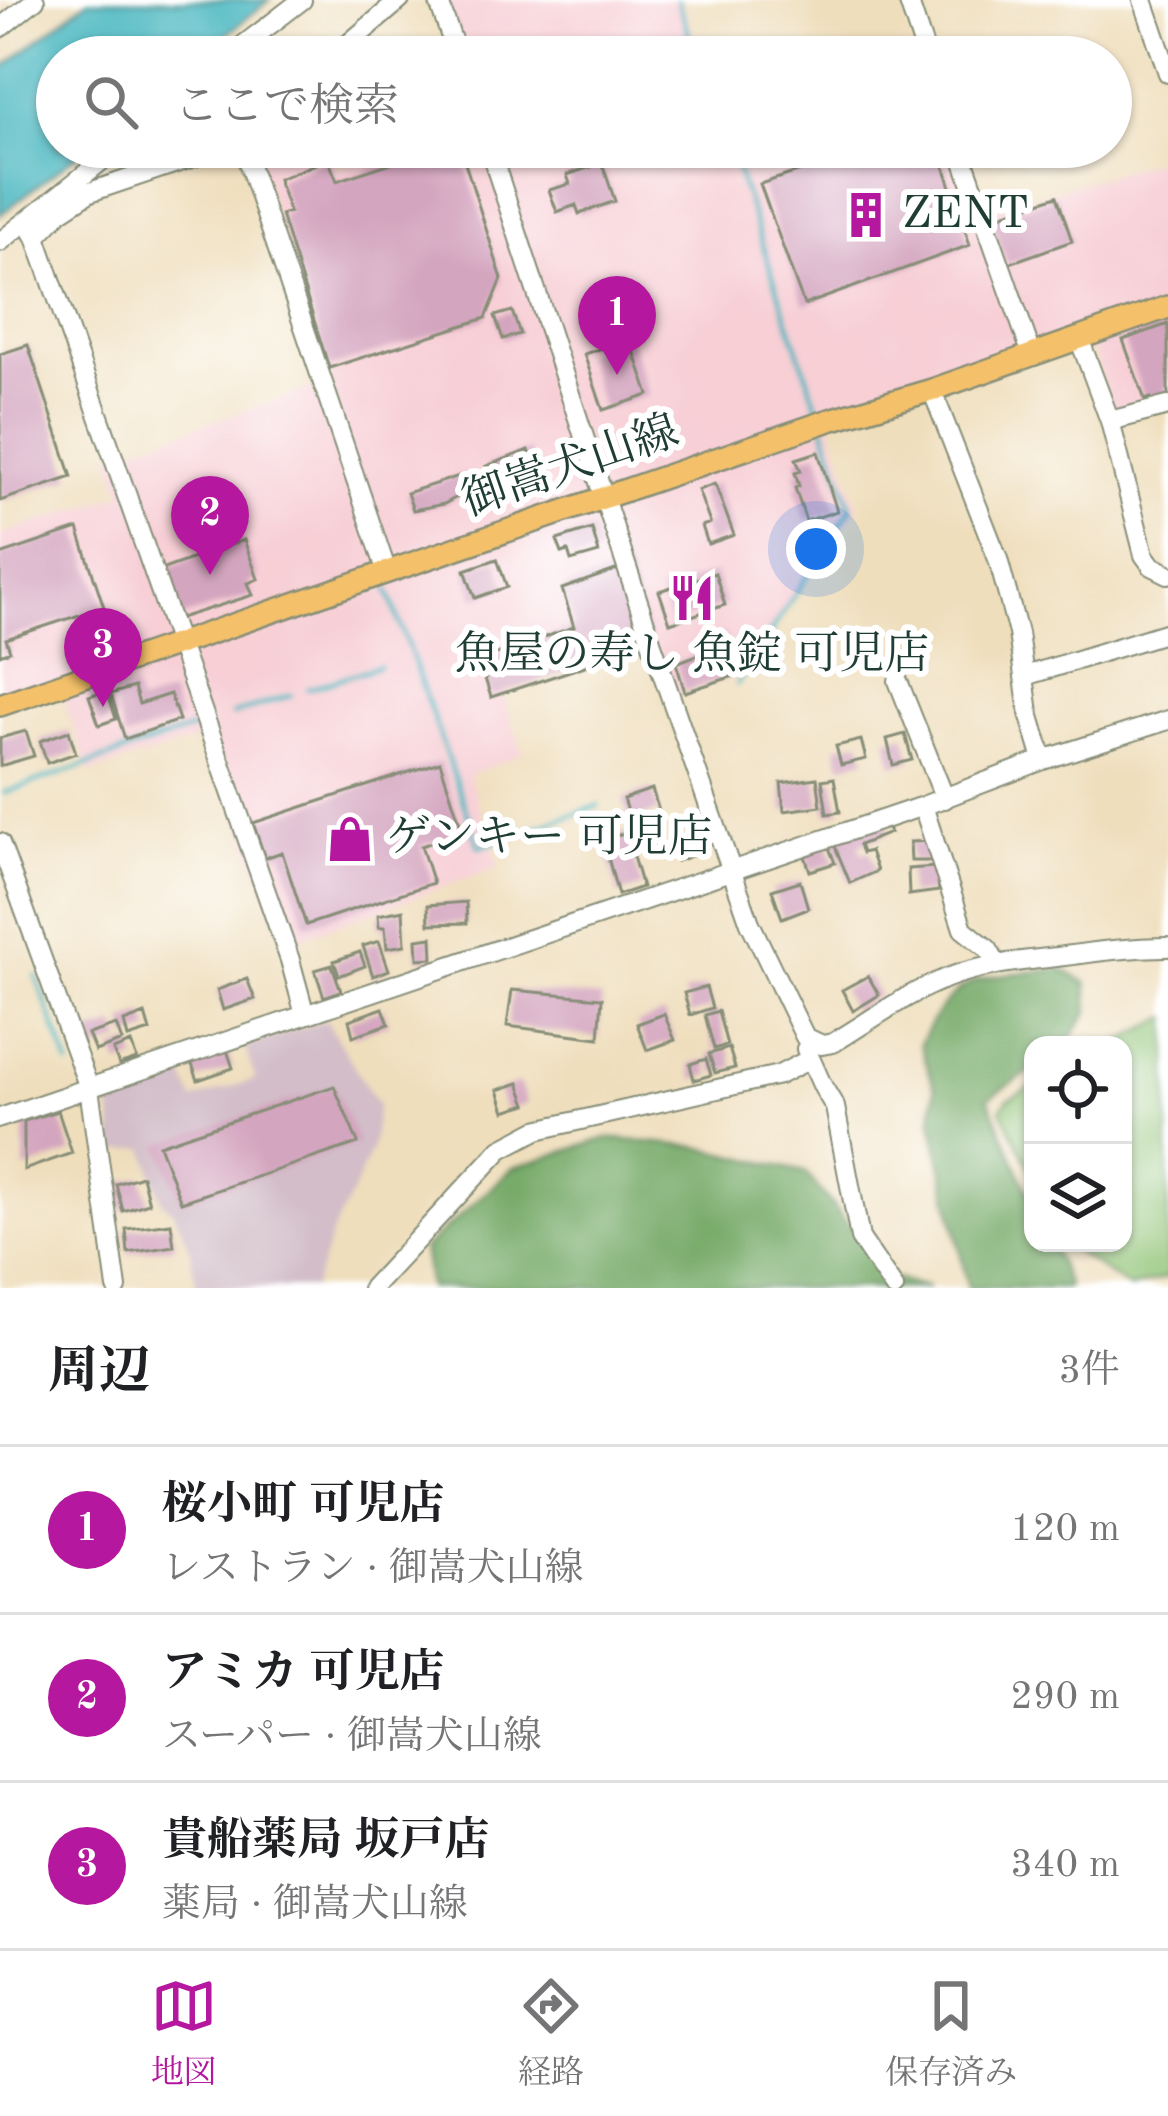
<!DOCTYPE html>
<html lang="ja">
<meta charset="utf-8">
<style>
body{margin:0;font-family:"Old Standard TT","Noto Serif JP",serif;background:#f2f2f2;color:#202124}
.controls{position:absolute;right:36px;bottom:36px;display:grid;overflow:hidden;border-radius:24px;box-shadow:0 3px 9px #0004}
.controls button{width:108px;height:108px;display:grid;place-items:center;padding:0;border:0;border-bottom:3px solid #e0e0e0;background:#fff;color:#202124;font:60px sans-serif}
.you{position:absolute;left:816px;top:549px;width:42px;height:42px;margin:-30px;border:9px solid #fff;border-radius:50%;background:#1a73e8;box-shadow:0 0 0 18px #1a73e833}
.badge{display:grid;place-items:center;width:78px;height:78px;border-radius:50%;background:#b5179e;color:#fff;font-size:39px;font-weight:700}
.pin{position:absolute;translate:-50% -99px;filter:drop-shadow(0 3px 6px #0008)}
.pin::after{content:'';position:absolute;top:63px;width:42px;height:36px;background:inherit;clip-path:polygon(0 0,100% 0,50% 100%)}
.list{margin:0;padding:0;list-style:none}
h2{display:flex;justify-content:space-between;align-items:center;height:156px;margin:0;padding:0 48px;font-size:51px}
h2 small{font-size:39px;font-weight:400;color:#757577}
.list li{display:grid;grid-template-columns:78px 1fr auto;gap:36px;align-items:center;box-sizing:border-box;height:168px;padding:0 48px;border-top:3px solid #e0e0e0}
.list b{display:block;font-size:45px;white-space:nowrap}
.list p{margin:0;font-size:39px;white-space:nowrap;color:#757577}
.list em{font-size:39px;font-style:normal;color:#757577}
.icon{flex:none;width:66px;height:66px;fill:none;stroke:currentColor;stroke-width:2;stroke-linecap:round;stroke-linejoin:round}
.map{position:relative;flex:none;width:1168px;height:1288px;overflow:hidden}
.search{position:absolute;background:#fff;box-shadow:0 3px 9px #0004;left:36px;right:36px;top:36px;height:132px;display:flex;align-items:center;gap:30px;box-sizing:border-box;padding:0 42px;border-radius:66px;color:#757577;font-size:45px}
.sheet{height:660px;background:#fff}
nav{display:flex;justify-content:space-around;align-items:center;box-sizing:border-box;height:168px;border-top:3px solid #e0e0e0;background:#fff;font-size:33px;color:#757577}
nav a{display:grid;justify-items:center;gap:6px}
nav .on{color:#b5179e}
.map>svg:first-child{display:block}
.built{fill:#f7cfd5}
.industrial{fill:#d2bdc8}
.green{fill:#90c374;stroke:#588054;stroke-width:3}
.forest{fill:#74a966;stroke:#4a734d;stroke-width:3}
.water{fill:#47b6bf;stroke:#337a7a;stroke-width:3}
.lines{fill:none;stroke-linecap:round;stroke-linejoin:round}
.stream{stroke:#47b6bf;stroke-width:4.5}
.building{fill:#d4a5bf}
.minor-casing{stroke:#878e78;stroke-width:22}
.major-casing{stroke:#878e78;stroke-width:26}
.minor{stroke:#fff;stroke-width:18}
.major{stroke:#f4c16b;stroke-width:21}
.labels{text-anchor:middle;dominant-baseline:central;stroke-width:12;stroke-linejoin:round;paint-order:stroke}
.poi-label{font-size:45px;fill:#1f3d34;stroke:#fff;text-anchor:start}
.street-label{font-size:45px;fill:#1f3d34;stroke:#fff}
</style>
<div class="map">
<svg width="1168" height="1288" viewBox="0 0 1168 1288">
<rect width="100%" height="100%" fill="#fff"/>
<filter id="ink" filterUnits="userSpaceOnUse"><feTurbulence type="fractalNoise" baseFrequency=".00833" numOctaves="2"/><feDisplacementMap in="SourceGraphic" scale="24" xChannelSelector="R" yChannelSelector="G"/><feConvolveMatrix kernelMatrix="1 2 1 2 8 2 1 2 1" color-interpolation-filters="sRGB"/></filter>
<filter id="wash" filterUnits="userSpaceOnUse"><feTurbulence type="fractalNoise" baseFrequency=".004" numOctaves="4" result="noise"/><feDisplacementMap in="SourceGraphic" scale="48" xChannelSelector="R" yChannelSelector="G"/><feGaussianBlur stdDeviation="2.7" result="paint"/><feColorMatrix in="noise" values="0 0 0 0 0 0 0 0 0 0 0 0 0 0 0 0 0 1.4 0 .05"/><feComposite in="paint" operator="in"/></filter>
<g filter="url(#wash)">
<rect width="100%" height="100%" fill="#efdebc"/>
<path class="built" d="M 449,0 L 681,0 L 702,57 L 458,57 L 440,3 Z
M 253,147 L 330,147 L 337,168 L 404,147 L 959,147 L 982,212 L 1168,157 L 1168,400 L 1113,414 L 1093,351 L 1042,351 L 830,421 L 858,507 L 778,624 L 737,675 L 670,696 L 652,644 L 502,694 L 523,753 L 469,775 L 499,867 L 305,936 L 290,960 L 210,736 L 90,773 L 58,684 L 0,705 L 0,535 L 123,494 L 110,455 L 332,382 Z"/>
<path class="industrial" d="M 326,1020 L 378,1105 L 372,1147 L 353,1192 L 333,1230 L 313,1288 L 197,1288 L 188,1243 L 174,1212 L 162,1202 L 145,1148 L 114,1152 L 111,1092 L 180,1066 L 194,1100 L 255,1079 L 245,1046 Z"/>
<path class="green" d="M 1168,1017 L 1168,1277 L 1130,1288 L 1070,1248 L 1067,1243 L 1123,1243 L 1123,1045 L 1113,1045 Z
M 1033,1086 L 1033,1174 L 1001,1109 L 1007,1100 Z"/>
<path class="forest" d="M 1062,969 L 1087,983 L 1089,1011 L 1066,1045 L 1033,1045 L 1033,1070 L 988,1098 L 1033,1204 L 1033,1243 L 1050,1243 L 1068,1286 L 1066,1288 L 968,1288 L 932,1121 L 935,1089 L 920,1044 C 956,968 986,977 1062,969 Z
M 607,1138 L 698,1147 L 805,1172 L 892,1278 L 929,1288 L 429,1288 L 423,1249 L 513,1168 Z"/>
<path class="water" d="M 88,0 L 270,0 L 198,57 L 57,57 L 57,147 L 87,147 L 0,215 L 0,70 Z"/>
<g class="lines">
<path class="stream" d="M 677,0 L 697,57
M 729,147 L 821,417
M 388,590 L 479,847 L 598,806
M 737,684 L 851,508 L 824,428
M 308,689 L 379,666
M 232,715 L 291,695
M 4,793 L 195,728
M 36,976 L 69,1065"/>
</g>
<g id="blocks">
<path class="building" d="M 439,147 L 460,147 L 502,279 L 486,318 L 329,368 L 281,215 L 289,212 L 278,179 L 328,159 L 337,181 Z
M 875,147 L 938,147 L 970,245 L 804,305 L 760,184 Z
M 602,163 L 615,201 L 579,214 L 576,205 L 557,212 L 549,190 L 570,184 L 567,175 Z
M 1057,196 L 1072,241 L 1007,264 L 991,218 Z
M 512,311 L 520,334 L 503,339 L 495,316 Z
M 1168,324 L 1168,396 L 1152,401 L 1151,398 L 1145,400 L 1123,340 Z
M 630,339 L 649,395 L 603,410 L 584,354 Z
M 28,345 L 72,477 L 0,501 L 0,354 Z
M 529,450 L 537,473 L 495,489 L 486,466 Z
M 818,452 L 837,511 L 806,521 L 795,488 L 799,486 L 795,473 L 801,471 L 796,459 Z
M 462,475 L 468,491 L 444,504 L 413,510 L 407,493 Z
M 715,484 L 734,535 L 708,544 L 702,526 L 710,523 L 698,490 Z
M 78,529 L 104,607 L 6,639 L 10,651 L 0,655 L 0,555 Z
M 592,529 L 599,553 L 571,561 L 568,551 L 562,553 L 557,540 Z
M 244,540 L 258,579 L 248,583 L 253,595 L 180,618 L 161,570 Z
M 497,559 L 507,587 L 475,598 L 465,570 Z
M 627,566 L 652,644 L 491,697 L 479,660 L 574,627 L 562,589 Z
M 715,573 L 725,605 L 670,623 L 659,591 Z
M 724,634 L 737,675 L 685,692 L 676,663 L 708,651 L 704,639 Z
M 134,687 L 139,704 L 170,694 L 179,720 L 125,739 L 111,694 Z
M 107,690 L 116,719 L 99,725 L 89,696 Z
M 26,731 L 34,756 L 0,766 L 0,738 Z
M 69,731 L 76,753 L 47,763 L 40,741 Z
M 905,734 L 912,760 L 893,765 L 887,739 Z
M 861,740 L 866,759 L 841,765 L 836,746 Z
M 440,762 L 463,832 L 421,846 L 433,883 L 306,925 L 282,852 L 265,858 L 253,823 Z
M 817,778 L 821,806 L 784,811 L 781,783 Z
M 834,778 L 840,812 L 827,814 L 822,780 Z
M 652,789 L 659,811 L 630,821 L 623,799 Z
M 885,821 L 890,833 L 859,845 L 862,853 L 870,851 L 877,871 L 850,883 L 832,839 Z
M 655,829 L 662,849 L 645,855 L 638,835 Z
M 626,833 L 642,887 L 618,895 L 603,839 Z
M 698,835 L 703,852 L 677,861 L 671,844 Z
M 934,841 L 935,861 L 911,861 L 910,842 Z
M 828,845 L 835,863 L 810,871 L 804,853 Z
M 937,867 L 939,891 L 909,895 L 908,869 Z
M 800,881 L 808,908 L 782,918 L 772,890 Z
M 466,902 L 467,923 L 429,924 L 428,905 Z
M 403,910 L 405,945 L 387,948 L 385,927 L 379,927 L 378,915 Z
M 432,937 L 433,958 L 418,959 L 417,939 Z
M 379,941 L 389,970 L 373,976 L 363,946 Z
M 360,952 L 365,966 L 339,976 L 334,961 Z
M 332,965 L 341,991 L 324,997 L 315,970 Z
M 868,976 L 879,995 L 853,1011 L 842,990 Z
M 247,979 L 255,999 L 223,1010 L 217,990 Z
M 706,987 L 712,1008 L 690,1015 L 684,993 Z
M 512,990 L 602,998 L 599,1038 L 507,1026 Z
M 383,1008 L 389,1024 L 353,1036 L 349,1020 Z
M 718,1011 L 727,1045 L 714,1049 L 705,1015 Z
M 145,1014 L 150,1031 L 128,1038 L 124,1022 Z
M 664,1014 L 675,1040 L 647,1050 L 637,1024 Z
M 116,1025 L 122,1041 L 95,1051 L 88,1034 Z
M 131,1043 L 137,1059 L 119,1065 L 113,1050 Z
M 226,1047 L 233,1068 L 198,1080 L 190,1059 Z
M 729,1048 L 735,1068 L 715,1073 L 709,1054 Z
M 706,1059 L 711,1075 L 694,1080 L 690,1064 Z
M 519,1083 L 527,1104 L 505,1111 L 498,1090 Z
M 334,1086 L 358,1143 L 181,1202 L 159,1145 Z
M 58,1111 L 72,1153 L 24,1170 L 24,1121 Z
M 142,1176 L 149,1203 L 123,1211 L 116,1184 Z
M 171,1223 L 174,1246 L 128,1253 L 126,1229 Z"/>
</g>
</g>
<g filter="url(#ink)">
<use href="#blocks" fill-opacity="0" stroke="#878e78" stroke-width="3"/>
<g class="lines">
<defs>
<path id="minor" d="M 438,0 L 458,57
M 908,0 L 927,57
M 1143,0 L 1168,73
M 0,28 L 35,0
M 228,57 L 302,0
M 333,57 L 400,0
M 243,147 L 387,572
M 489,147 L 652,644 L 750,923 L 805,1037 L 822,1045 L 833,1043 C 870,1021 907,993 947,978 C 981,965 1020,961 1057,957 C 1094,952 1130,947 1168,947
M 959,147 L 1032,355
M 27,221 L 36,237 L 290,960 L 305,1015
M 36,237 L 61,211 L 90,192 L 224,147
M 0,242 L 119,147
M 1079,338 L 1110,421 L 1144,555 L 1152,566 L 1168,574
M 932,390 L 998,559 L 1018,633 L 1029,713 L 1043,760
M 1110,421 L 1168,406
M 1025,676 L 1168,632
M 898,681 L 945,799
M 923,806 L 963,929 L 988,949 L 997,965
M 0,843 L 89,1088 L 117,1288
M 806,1049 L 823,1087 L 835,1107 L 860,1238 L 894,1288
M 0,1118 L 923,806 L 1043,760 L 1168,720
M 372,1288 L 501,1149 L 537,1130 L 779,1075 L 810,1059"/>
<path id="major" d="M 0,705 L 830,420 L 932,390 L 1168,307"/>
</defs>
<use href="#minor" class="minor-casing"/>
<use href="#major" class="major-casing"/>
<use href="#minor" class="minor"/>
<use href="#major" class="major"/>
</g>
</g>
<defs>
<symbol id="building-bare" viewBox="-9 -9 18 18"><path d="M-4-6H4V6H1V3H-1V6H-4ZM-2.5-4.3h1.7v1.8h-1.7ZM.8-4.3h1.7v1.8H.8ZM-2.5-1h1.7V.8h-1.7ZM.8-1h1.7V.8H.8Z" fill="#b5179e" stroke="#fff" stroke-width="2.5" paint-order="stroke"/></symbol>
<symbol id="restaurant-bare" viewBox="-9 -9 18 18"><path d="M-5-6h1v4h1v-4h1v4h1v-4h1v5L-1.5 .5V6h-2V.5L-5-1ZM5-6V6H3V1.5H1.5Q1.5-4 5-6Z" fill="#b5179e" stroke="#fff" stroke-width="2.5" paint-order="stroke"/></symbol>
<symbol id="shop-bare" viewBox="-9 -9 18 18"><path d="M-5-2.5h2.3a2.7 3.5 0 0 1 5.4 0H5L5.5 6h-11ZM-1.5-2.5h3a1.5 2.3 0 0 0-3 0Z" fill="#b5179e" stroke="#fff" stroke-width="2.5" paint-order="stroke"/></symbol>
</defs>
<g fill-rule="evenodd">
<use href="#building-bare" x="833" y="182" width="66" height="66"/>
<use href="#restaurant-bare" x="659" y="565" width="66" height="66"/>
<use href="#shop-bare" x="317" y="806" width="66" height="66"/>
</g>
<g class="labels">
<g class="poi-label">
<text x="902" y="215">ZENT</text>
<text x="692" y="656" text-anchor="middle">魚屋の寿し 魚錠 可児店</text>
<text x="386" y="839">ゲンキー 可児店</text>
</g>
<g class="street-label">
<text transform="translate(571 468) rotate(-19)">御嵩犬山線</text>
</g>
</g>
</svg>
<div class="controls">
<button><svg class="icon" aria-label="locate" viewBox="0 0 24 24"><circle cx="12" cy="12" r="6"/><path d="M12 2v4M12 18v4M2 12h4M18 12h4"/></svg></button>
<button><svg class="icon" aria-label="layers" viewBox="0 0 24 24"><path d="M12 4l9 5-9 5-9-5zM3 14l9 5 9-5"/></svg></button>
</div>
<div class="you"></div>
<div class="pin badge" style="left:617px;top:375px">1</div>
<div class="pin badge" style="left:210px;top:575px">2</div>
<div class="pin badge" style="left:103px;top:707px">3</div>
<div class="search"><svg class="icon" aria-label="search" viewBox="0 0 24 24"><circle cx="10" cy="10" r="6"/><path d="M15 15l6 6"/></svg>ここで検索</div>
</div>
<section class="sheet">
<h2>周辺<small>3件</small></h2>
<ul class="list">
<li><span class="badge">1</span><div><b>桜小町 可児店</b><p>レストラン · 御嵩犬山線</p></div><em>120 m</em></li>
<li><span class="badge">2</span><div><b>アミカ 可児店</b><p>スーパー · 御嵩犬山線</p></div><em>290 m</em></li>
<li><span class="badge">3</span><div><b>貴船薬局 坂戸店</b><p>薬局 · 御嵩犬山線</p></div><em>340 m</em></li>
</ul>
</section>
<nav>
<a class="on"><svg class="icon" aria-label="map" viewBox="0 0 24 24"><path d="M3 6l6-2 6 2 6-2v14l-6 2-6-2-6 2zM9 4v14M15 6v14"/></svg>地図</a>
<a><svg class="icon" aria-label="directions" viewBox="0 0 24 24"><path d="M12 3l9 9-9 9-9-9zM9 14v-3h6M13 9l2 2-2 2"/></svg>経路</a>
<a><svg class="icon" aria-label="saved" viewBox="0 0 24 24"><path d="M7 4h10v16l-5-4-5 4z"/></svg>保存済み</a>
</nav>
